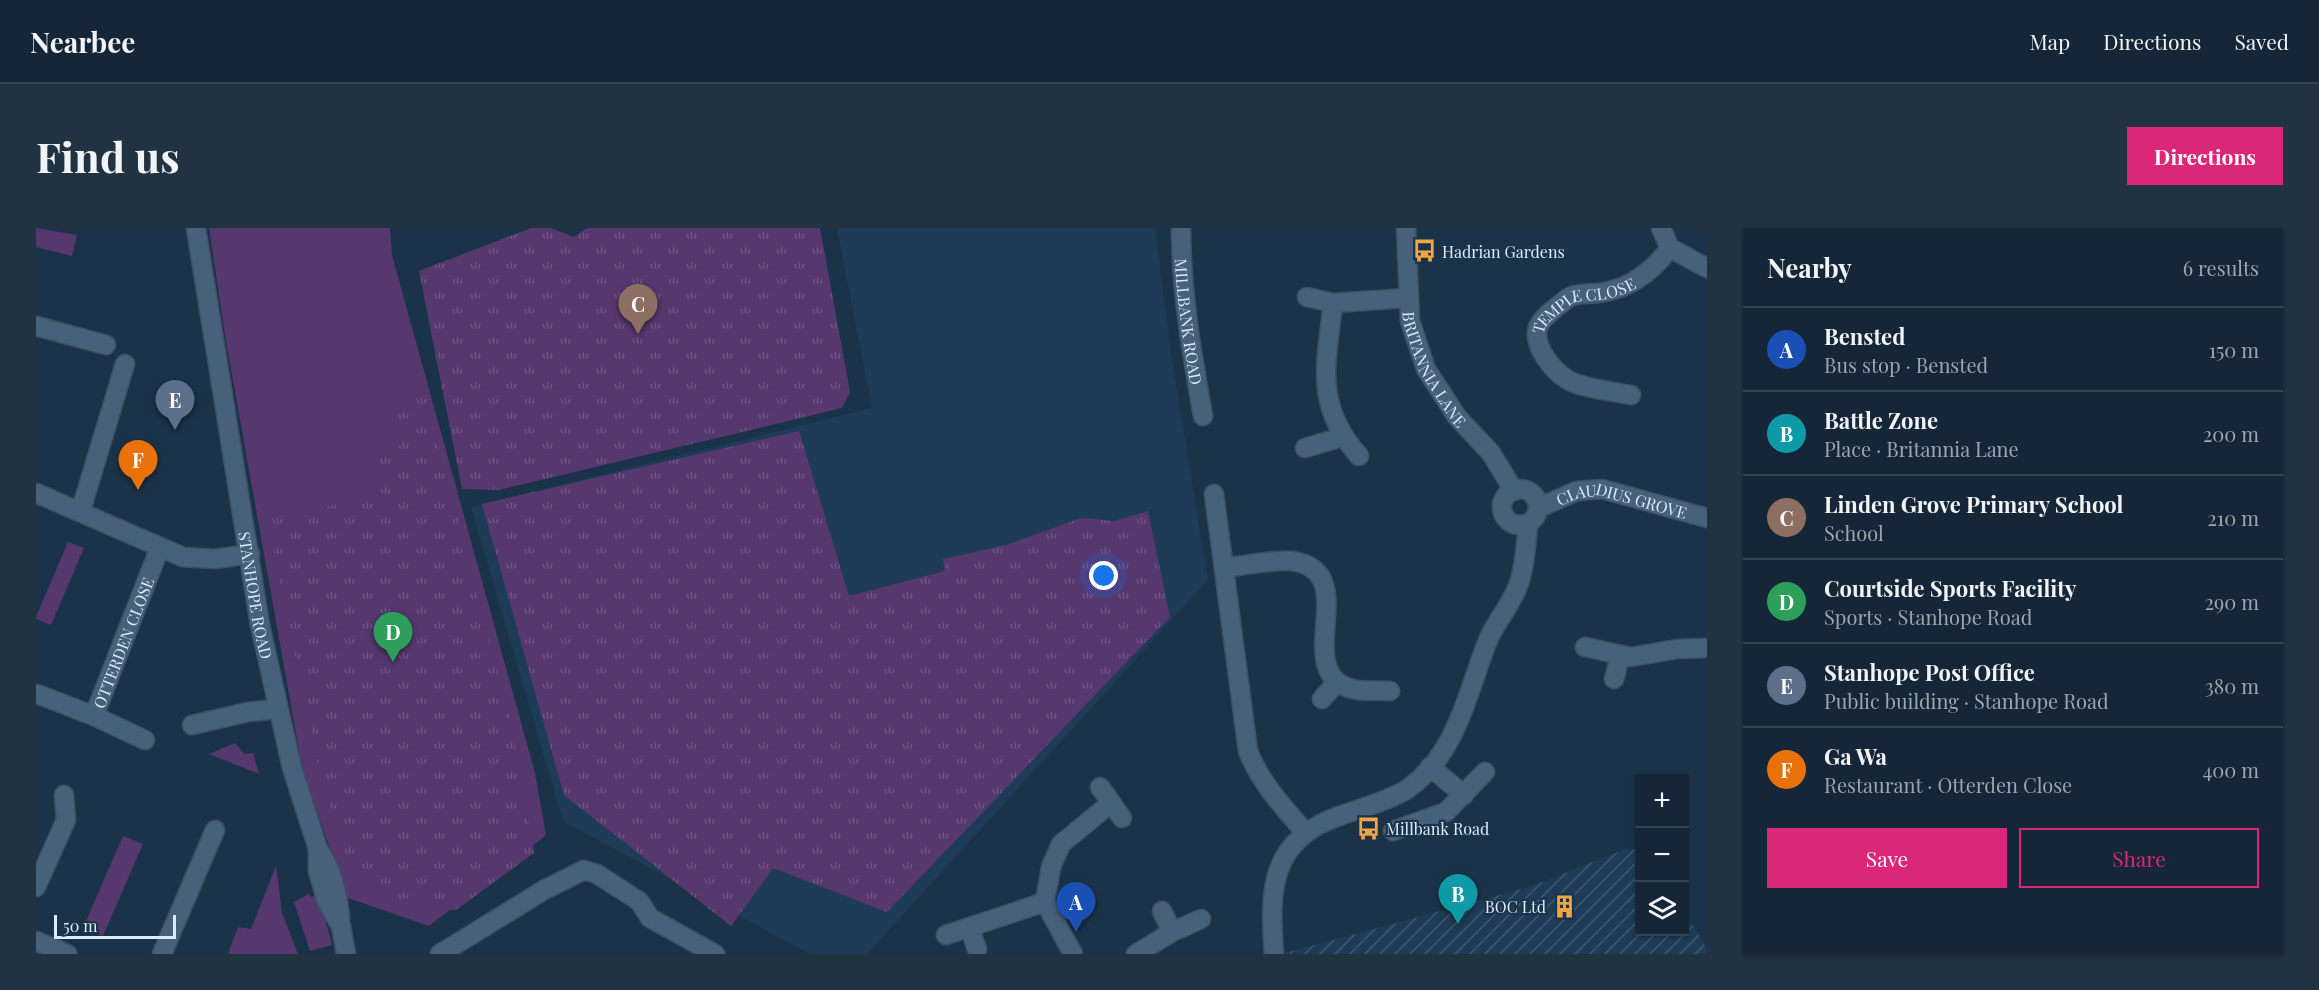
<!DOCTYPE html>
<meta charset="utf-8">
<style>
body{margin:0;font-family:"Playfair Display",serif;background:#213242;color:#f1f3f6}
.controls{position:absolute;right:18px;bottom:18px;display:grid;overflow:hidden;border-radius:0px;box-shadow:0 2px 4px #0004}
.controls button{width:54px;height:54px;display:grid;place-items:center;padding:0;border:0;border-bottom:2px solid #334352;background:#142637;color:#f1f3f6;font:30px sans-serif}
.scale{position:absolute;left:18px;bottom:15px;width:122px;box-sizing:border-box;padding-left:6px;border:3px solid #dceaf9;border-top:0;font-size:16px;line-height:21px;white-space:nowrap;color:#dceaf9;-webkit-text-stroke:4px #1b3349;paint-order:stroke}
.you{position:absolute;left:1068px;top:348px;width:21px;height:21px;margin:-15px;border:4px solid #fff;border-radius:50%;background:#1a73e8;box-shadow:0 0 0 9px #1a73e833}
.badge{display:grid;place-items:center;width:39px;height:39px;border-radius:50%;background:#db2777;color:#fff;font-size:20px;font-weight:700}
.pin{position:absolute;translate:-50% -50px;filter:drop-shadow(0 2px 3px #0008)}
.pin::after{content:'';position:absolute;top:32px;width:21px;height:18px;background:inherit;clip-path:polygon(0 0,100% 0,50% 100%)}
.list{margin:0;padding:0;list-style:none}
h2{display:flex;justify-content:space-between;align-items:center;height:78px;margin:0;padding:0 24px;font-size:26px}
h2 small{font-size:20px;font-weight:400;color:#9da5ad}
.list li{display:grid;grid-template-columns:39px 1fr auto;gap:18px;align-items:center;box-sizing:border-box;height:84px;padding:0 24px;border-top:2px solid #334352}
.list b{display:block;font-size:22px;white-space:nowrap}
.list p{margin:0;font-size:20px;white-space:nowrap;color:#9da5ad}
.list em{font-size:20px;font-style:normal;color:#9da5ad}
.actions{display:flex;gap:12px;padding:18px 24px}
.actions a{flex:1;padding:14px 0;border:2px solid #db2777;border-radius:0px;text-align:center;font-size:21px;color:#db2777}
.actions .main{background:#db2777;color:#fff}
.icon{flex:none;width:33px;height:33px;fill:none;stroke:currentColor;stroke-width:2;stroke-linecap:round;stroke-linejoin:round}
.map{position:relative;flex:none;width:1671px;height:726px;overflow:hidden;border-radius:0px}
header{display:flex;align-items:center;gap:36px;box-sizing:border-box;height:84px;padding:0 30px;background:#142637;border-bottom:2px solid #334352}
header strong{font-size:28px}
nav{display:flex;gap:33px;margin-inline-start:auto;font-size:21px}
.intro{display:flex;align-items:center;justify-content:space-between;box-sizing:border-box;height:144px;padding:0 36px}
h1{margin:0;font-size:42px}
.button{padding:15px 27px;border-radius:0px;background:#db2777;color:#fff;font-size:21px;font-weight:700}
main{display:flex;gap:36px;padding:0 36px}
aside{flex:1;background:#142637;border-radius:0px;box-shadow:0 2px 4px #0004}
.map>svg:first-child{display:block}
.built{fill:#1e3c57}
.industrial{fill:url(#industrial-furrows)}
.grass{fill:#56386f}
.park{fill:url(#park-tufts)}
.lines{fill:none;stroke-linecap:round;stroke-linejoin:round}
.minor-casing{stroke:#3b5064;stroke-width:21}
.minor{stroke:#48617a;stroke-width:18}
.labels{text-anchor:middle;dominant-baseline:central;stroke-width:4.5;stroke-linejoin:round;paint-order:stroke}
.poi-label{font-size:16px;fill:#dceaf9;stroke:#1b3349;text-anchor:start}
.street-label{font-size:16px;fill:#dceaf9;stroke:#1b3349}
</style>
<header>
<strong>Nearbee</strong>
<nav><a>Map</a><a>Directions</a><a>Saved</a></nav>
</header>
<div class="intro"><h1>Find us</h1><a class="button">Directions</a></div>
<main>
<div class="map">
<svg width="1671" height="726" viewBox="0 0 1671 726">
<defs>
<pattern id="industrial-furrows" width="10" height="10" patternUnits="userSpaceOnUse" patternTransform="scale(1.5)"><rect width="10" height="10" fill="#1e3c57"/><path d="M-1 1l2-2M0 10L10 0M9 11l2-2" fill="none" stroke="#3e5870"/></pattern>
<pattern id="park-tufts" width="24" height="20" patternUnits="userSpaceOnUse" patternTransform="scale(1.5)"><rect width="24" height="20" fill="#56386f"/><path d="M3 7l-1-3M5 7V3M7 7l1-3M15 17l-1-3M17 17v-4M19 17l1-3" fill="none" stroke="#6e5584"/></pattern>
</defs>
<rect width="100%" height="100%" fill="#1b3349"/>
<path class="built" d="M 801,0 L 1119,0 L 1136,134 L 1172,352 L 831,726 L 774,726 L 527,593 L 435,279 L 836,180 Z"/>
<path class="industrial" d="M 1603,621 L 1604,704 L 1648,704 L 1649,683 L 1671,721 L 1671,726 L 1245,726 L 1496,658 L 1587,622 Z"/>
<path class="grass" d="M 0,0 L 41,7 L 36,28 L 0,19 Z
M 173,0 L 354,0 L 356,27 L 499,545 L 510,607 L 393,698 L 312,670 L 267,545 L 190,113 Z
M 32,314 L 48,320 L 15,397 L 0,391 L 0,389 Z
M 199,515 L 208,526 L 217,525 L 223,546 L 173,526 Z
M 87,608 L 107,616 L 67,708 L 47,700 Z
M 240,638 L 246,685 L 262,726 L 192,726 L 202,699 L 215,701 Z
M 273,666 L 275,669 L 283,666 L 296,717 L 274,723 L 258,674 Z"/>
<path class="park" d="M 495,0 L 514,0 L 538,9 L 551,0 L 784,0 L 814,164 L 806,180 L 463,262 L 426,261 L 383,43 Z
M 390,167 L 477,504 L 498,625 L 420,682 L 371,678 L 316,644 L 283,542 L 231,291 L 346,268 L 338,224 L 364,218 L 356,174 Z
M 763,203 L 813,368 L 909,343 L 907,331 L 970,317 L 1045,290 L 1078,293 L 1112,283 L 1134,389 L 851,684 L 737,640 L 695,698 L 528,567 L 446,276 Z"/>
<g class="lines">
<defs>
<g id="minor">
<path id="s1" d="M 160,0 L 224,397 L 256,540 L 282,621 L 282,643 L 291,674 L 305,698 L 310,726"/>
<path id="s2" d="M 1145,0 C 1145,64 1156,126 1167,188"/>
<path id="s3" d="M 1370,0 L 1374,93 L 1390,141 L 1421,189 L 1455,225 L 1478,263"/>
<path d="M 1625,0 L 1634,20 L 1671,40"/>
<path d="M 1271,69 L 1297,75"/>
<path d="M 0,98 L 70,117"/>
<path id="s4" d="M 1595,167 C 1579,164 1545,160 1532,152 C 1517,143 1496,118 1502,99 C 1506,89 1523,77 1532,70 C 1539,65 1554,66 1563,65 C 1594,61 1616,44 1634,20"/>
<path d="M 1269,220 L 1306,209"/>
<path d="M 1323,228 C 1278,177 1290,137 1297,75 L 1371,70"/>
<circle cx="1484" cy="279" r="18"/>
<path d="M 0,265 L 147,329 L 179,331 L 214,326"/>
<path d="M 1178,266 L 1212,523 C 1224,554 1247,579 1269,604"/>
<path id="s5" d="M 1502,280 L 1541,263 L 1566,261 L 1671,290"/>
<path d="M 45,282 L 89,136"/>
<path d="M 1188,340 C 1204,338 1242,331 1256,333 C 1326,343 1259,434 1308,458 C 1323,465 1338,462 1354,463"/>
<path d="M 1549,419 L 1595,429 L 1641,421 L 1671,420"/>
<path d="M 1578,451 L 1584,428"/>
<path id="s6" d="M 1,466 L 58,488 L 124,319"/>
<path d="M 1286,471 L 1301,454"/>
<path d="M 58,488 L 109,512"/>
<path d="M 156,497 L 212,484 L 242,481"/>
<path d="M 1394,539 L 1428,567"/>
<path d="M 1064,559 L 1086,590"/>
<path d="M 1357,603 L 1410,584 L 1449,544"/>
<path d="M 282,621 C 297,644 301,663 304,689"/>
<path d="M 0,659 L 30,592 L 28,567"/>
<path d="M 1126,683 L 1136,704"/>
<path d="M 933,699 L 941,721"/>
<path d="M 910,707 L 1009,674"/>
<path d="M 0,713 L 31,726"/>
<path d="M 126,726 L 179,602"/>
<path d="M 404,726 L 508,662 L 548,642 L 561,646 L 603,673 L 614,690 L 679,726"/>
<path d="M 1037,726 L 1009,674 L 1015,639 L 1025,616 L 1075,575"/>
<path d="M 1100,726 L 1136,704 L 1165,691"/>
<path d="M 1238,726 C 1233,660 1234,611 1306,587 C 1326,580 1355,572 1373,560 C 1423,523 1431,463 1453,410 C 1461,392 1475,377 1482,358 C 1489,339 1490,316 1492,296"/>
</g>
</defs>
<use href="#minor" class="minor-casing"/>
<use href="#minor" class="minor"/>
</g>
<defs>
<symbol id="bus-bare" viewBox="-9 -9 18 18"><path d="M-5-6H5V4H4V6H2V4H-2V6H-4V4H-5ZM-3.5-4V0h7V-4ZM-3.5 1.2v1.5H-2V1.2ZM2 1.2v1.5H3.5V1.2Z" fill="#f3a443" stroke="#1b3349" stroke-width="2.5" paint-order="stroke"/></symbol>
<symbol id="building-bare" viewBox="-9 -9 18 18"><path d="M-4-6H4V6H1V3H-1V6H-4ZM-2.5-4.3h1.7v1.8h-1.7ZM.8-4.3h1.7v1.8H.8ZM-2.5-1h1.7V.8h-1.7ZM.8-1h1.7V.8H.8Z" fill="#f3a443" stroke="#1b3349" stroke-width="2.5" paint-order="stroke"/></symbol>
</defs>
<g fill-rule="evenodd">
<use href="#bus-bare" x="1372" y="6" width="33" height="33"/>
<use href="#bus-bare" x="1316" y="584" width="33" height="33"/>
<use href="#building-bare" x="1512" y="662" width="33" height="33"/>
</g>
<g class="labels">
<g class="poi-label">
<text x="1406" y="23">Hadrian Gardens</text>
<text x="1350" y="600">Millbank Road</text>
<text x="1510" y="678" text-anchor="end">BOC Ltd</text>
</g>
<g class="street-label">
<text stroke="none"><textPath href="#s4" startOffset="182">TEMPLE CLOSE</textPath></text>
<text stroke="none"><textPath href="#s2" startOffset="94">MILLBANK ROAD</textPath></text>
<text stroke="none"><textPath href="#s3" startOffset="147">BRITANNIA LANE</textPath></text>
<text stroke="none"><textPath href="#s5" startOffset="88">CLAUDIUS GROVE</textPath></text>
<text stroke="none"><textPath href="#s1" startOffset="372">STANHOPE ROAD</textPath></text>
<text stroke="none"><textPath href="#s6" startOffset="140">OTTERDEN CLOSE</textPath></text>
</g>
</g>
</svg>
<div class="controls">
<button>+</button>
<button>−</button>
<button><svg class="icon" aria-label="layers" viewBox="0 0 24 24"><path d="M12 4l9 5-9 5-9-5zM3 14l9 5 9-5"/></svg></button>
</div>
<div class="scale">50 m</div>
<div class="you"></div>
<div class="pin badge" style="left:1040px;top:704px;background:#1a4fb4">A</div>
<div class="pin badge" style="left:1422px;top:696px;background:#0f9aa8">B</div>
<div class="pin badge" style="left:602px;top:106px;background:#8d6e63">C</div>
<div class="pin badge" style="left:357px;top:434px;background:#2e9e5b">D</div>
<div class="pin badge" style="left:139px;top:202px;background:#5c6f8a">E</div>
<div class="pin badge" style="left:102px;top:262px;background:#e8710a">F</div>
</div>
<aside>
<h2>Nearby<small>6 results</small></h2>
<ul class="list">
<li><span class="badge" style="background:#1a4fb4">A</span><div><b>Bensted</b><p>Bus stop · Bensted</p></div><em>150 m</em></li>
<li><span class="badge" style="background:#0f9aa8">B</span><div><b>Battle Zone</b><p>Place · Britannia Lane</p></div><em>200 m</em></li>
<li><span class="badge" style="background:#8d6e63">C</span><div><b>Linden Grove Primary School</b><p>School</p></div><em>210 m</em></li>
<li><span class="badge" style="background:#2e9e5b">D</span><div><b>Courtside Sports Facility</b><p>Sports · Stanhope Road</p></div><em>290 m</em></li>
<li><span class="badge" style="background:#5c6f8a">E</span><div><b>Stanhope Post Office</b><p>Public building · Stanhope Road</p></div><em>380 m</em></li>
<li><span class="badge" style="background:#e8710a">F</span><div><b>Ga Wa</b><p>Restaurant · Otterden Close</p></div><em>400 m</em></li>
</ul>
<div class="actions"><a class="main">Save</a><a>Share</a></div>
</aside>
</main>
